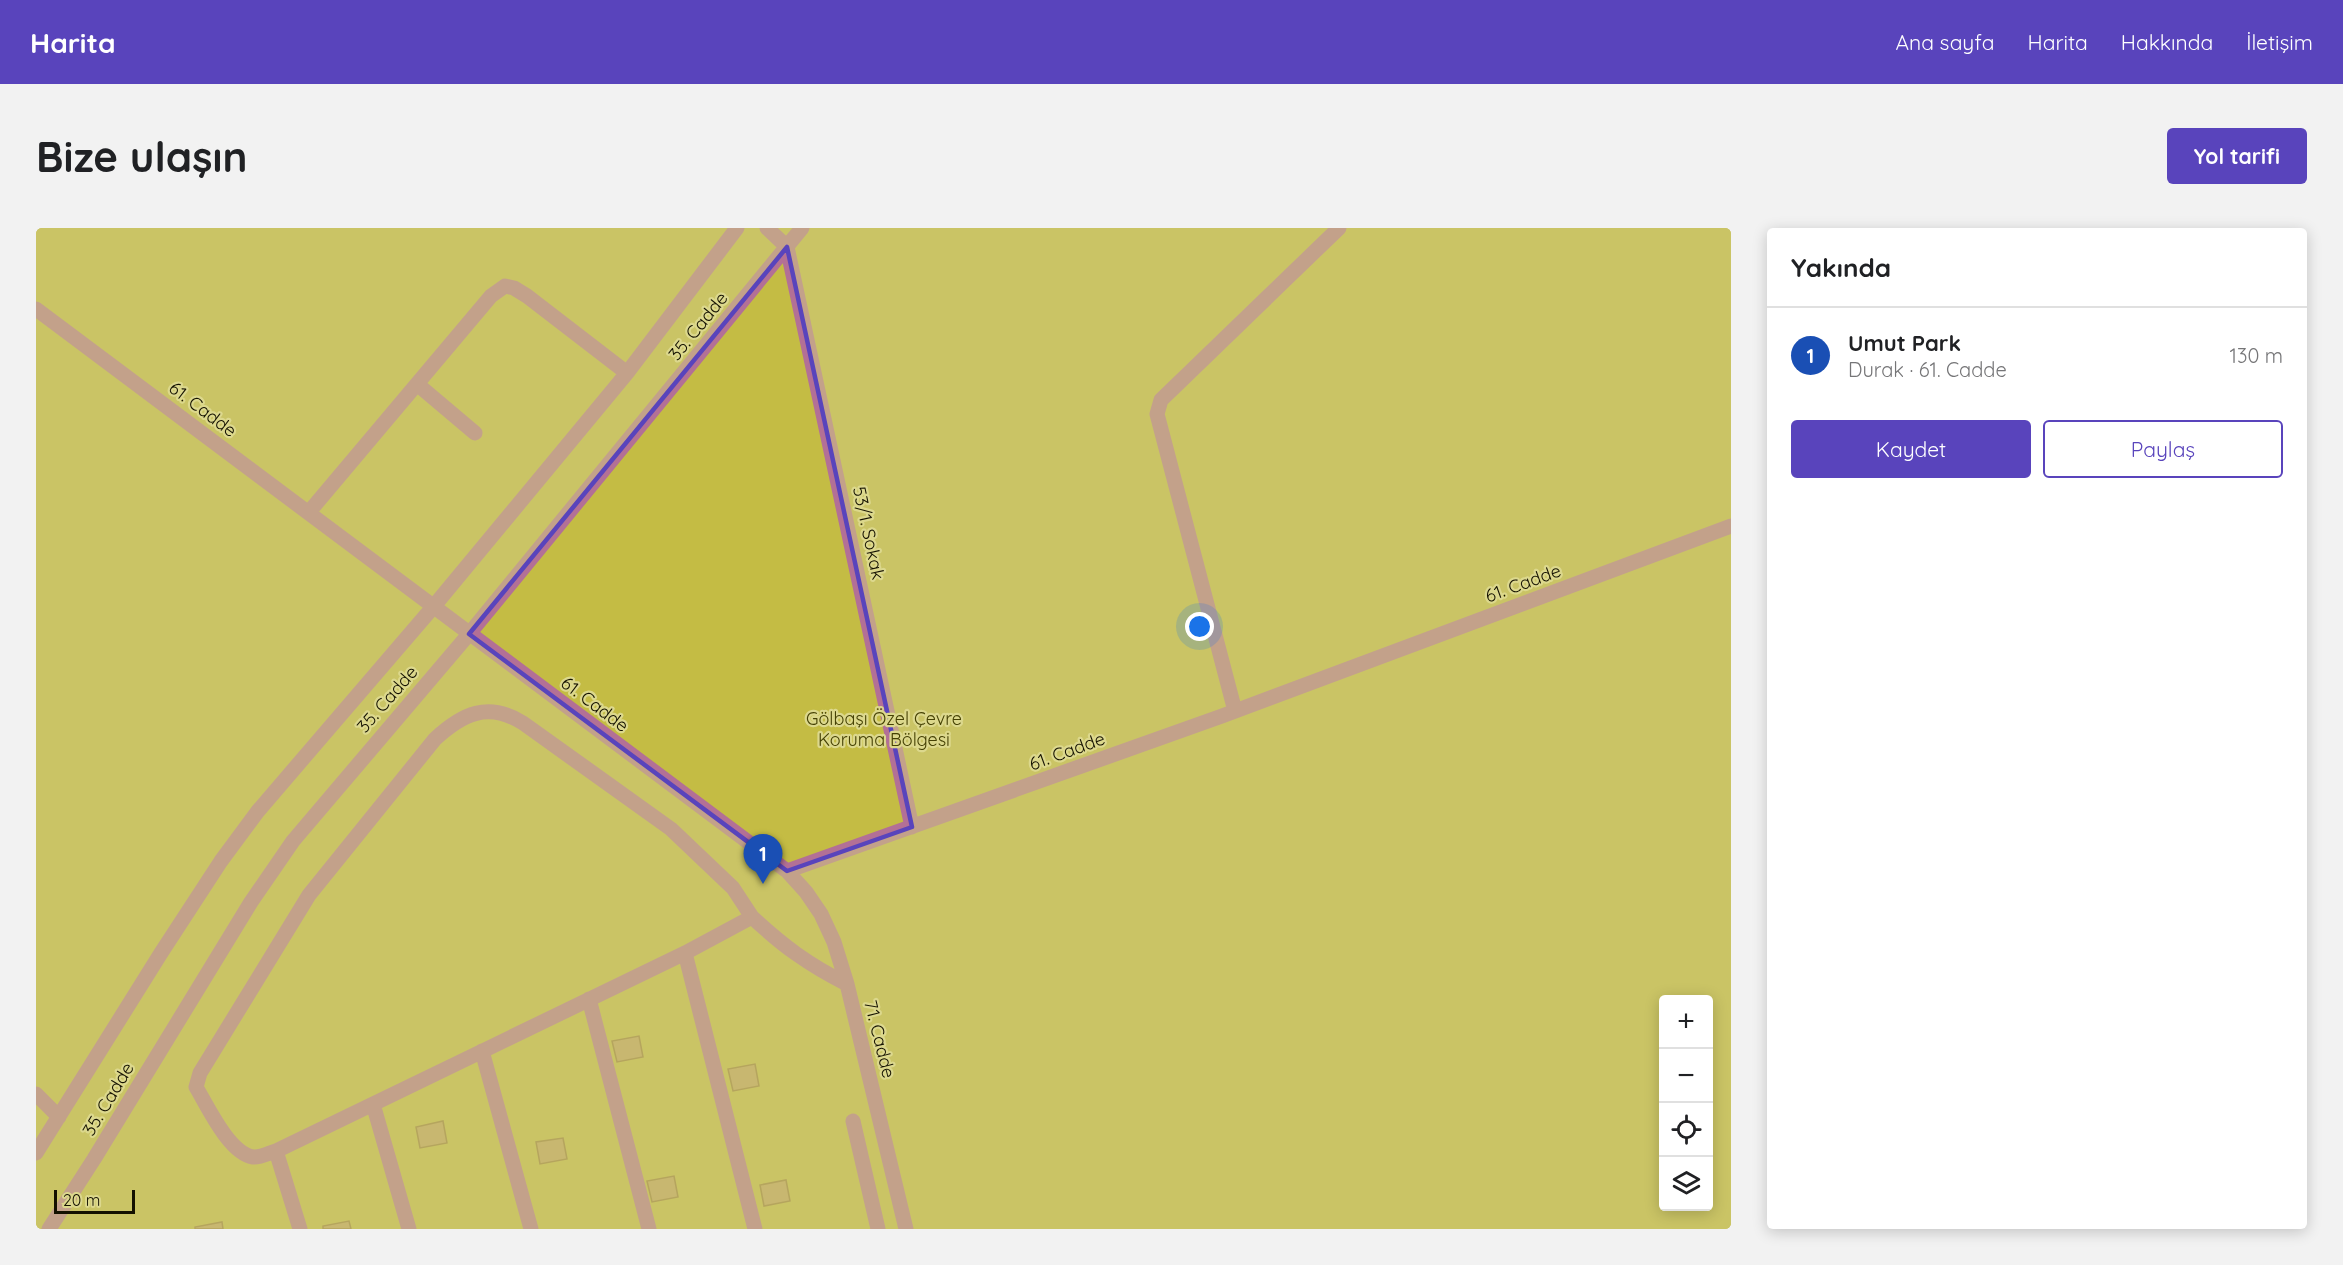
<!DOCTYPE html>
<html lang="tr">
<meta charset="utf-8">
<style>
body{margin:0;font-family:Quicksand,sans-serif;background:#f2f2f2;color:#202124}
.controls{position:absolute;right:18px;bottom:18px;display:grid;overflow:hidden;border-radius:6px;box-shadow:0 3px 15px #0003}
.controls button{width:54px;height:54px;display:grid;place-items:center;padding:0;border:0;border-bottom:2px solid #e0e0e0;background:#fff;color:#202124;font:30px sans-serif}
.scale{position:absolute;left:18px;bottom:15px;width:81px;box-sizing:border-box;padding-left:6px;border:3px solid #141100;border-top:0;font-size:16px;line-height:21px;white-space:nowrap;color:#141100;-webkit-text-stroke:4px #dcd88d;paint-order:stroke}
.you{position:absolute;left:1164px;top:399px;width:21px;height:21px;margin:-15px;border:4px solid #fff;border-radius:50%;background:#1a73e8;box-shadow:0 0 0 9px #1a73e833}
.badge{display:grid;place-items:center;width:39px;height:39px;border-radius:50%;background:#5944bc;color:#fff;font-size:20px;font-weight:700}
.pin{position:absolute;translate:-50% -50px;filter:drop-shadow(0 2px 3px #0008)}
.pin::after{content:'';position:absolute;top:32px;width:21px;height:18px;background:inherit;clip-path:polygon(0 0,100% 0,50% 100%)}
.list{margin:0;padding:0;list-style:none}
h2{display:flex;justify-content:space-between;align-items:center;height:78px;margin:0;padding:0 24px;font-size:26px}
h2 small{font-size:20px;font-weight:400;color:#757577}
.list li{display:grid;grid-template-columns:39px 1fr auto;gap:18px;align-items:center;box-sizing:border-box;height:96px;padding:0 24px;border-top:2px solid #e0e0e0}
.list b{display:block;font-size:22px;white-space:nowrap}
.list p{margin:0;font-size:20px;white-space:nowrap;color:#757577}
.list em{font-size:20px;font-style:normal;color:#757577}
.actions{display:flex;gap:12px;padding:18px 24px}
.actions a{flex:1;padding:14px 0;border:2px solid #5944bc;border-radius:6px;text-align:center;font-size:21px;color:#5944bc}
.actions .main{background:#5944bc;color:#fff}
.icon{flex:none;width:33px;height:33px;fill:none;stroke:currentColor;stroke-width:2;stroke-linecap:round;stroke-linejoin:round}
.map{position:relative;flex:none;width:1695px;height:1001px;overflow:hidden;border-radius:6px}
header{display:flex;align-items:center;gap:36px;box-sizing:border-box;height:84px;padding:0 30px;background:#5944bc;color:#fff}
header strong{font-size:28px}
nav{display:flex;gap:33px;margin-inline-start:auto;font-size:21px}
.intro{display:flex;align-items:center;justify-content:space-between;box-sizing:border-box;height:144px;padding:0 36px}
h1{margin:0;font-size:42px}
.button{padding:15px 27px;border-radius:6px;background:#5944bc;color:#fff;font-size:21px;font-weight:700}
main{display:flex;gap:36px;padding:0 36px}
aside{flex:1;background:#fff;border-radius:6px;box-shadow:0 3px 15px #0003}
.map>svg:first-child{display:block}
.green{fill:#c4bc44;fill-rule:evenodd}
.building{fill:#be9f5b;stroke:#967833;stroke-width:1.5}
.lines{fill:none;stroke-linecap:round;stroke-linejoin:round}
.minor{stroke:#b37096;stroke-width:15}
.marked{fill:none;stroke:#5944bc;stroke-width:4.5;stroke-linejoin:round}
.labels{text-anchor:middle;dominant-baseline:central;stroke-width:4.5;stroke-linejoin:round;paint-order:stroke}
.street-label{font-size:18px;fill:#141100;stroke:#dcd88d}
.park-label{font-size:18px;fill:#454104;stroke:#dcd88d}
</style>
<header>
<strong>Harita</strong>
<nav><a>Ana sayfa</a><a>Harita</a><a>Hakkında</a><a>İletişim</a></nav>
</header>
<div class="intro"><h1>Bize ulaşın</h1><a class="button">Yol tarifi</a></div>
<main>
<div class="map">
<svg width="1695" height="1001" viewBox="0 0 1695 1001">
<rect width="100%" height="100%" fill="#cfcb81"/>
<path class="green" d="M 0,0 L 1695,0 L 1695,1001 L 0,1001 ZM 1628,772 L 1672,772 L 1672,978 L 1628,978 Z"/>
<path class="building" d="M 603,808 L 607,829 L 581,834 L 576,813 Z
M 719,836 L 723,858 L 697,863 L 692,841 Z
M 407,893 L 411,915 L 384,920 L 380,899 Z
M 527,910 L 531,931 L 504,936 L 500,914 Z
M 638,948 L 642,969 L 616,974 L 611,953 Z
M 750,952 L 754,973 L 728,978 L 724,957 Z
M 313,993 L 315,1001 L 287,1001 L 287,998 Z
M 186,994 L 187,1001 L 159,1001 L 159,999 Z"/>
<g class="lines">
<path class="minor" d="M 731,0 L 751,19
M 751,19 L 876,599
M 0,81 L 751,643 L 770,664 L 785,686 L 798,714 L 811,756 L 870,1001
M 381,156 L 439,205
M 273,284 L 455,68 L 469,58 L 478,60 L 491,68 L 591,145
M 1199,483 L 1121,186 L 1125,172 L 1303,0
M 751,643 L 1186,488 L 1695,298
M 716,689 L 697,660 L 635,601 L 487,495 C 452,473 426,486 399,511 L 273,667 L 164,845 L 160,859 C 172,879 193,925 217,929 C 224,930 233,925 240,923 L 649,725 L 716,689 C 747,718 773,737 811,756
M 649,725 L 719,1001
M 553,771 L 613,1001
M 446,823 L 495,1001
M 0,866 L 23,889
M 337,876 L 373,1001
M 817,893 L 842,1001
M 240,923 L 264,1001
M 0,925 L 125,725 L 185,633 L 222,583 L 398,378 L 591,145 L 701,0
M 13,1001 L 58,931 L 215,674 L 257,613 L 433,406 L 766,0"/>
</g>
<path d="M0 0H1695V1001H0ZM 751,19 L 876,599 L 751,643 L 433,406 Z" fill="#cfcb81" fill-opacity=".55" fill-rule="evenodd"/>
<path class="marked" d="M 751,19 L 876,599 L 751,643 L 433,406 Z"/>
<g class="labels">
<g class="street-label">
<text transform="translate(662 98) rotate(-51)">35. Cadde</text>
<text transform="translate(167 181) rotate(37)">61. Cadde</text>
<text transform="translate(833 305) rotate(78)">53/1. Sokak</text>
<text transform="translate(1487 355) rotate(-20)">61. Cadde</text>
<text transform="translate(351 471) rotate(-49)">35. Cadde</text>
<text transform="translate(559 476) rotate(37)">61. Cadde</text>
<text transform="translate(1031 523) rotate(-20)">61. Cadde</text>
<text transform="translate(844 811) rotate(76)">71. Cadde</text>
<text transform="translate(72 871) rotate(-59)">35. Cadde</text>
</g>
<g class="park-label">
<text x="848" y="490">Gölbaşı Özel Çevre<tspan x="848" dy="21">Koruma Bölgesi</tspan></text>
</g>
</g>
</svg>
<div class="controls">
<button>+</button>
<button>−</button>
<button><svg class="icon" aria-label="locate" viewBox="0 0 24 24"><circle cx="12" cy="12" r="6"/><path d="M12 2v4M12 18v4M2 12h4M18 12h4"/></svg></button>
<button><svg class="icon" aria-label="layers" viewBox="0 0 24 24"><path d="M12 4l9 5-9 5-9-5zM3 14l9 5 9-5"/></svg></button>
</div>
<div class="scale">20 m</div>
<div class="you"></div>
<div class="pin badge" style="left:727px;top:656px;background:#1a4fb4">1</div>
</div>
<aside>
<h2>Yakında<small></small></h2>
<ul class="list">
<li><span class="badge" style="background:#1a4fb4">1</span><div><b>Umut Park</b><p>Durak · 61. Cadde</p></div><em>130 m</em></li>
</ul>
<div class="actions"><a class="main">Kaydet</a><a>Paylaş</a></div>
</aside>
</main>
